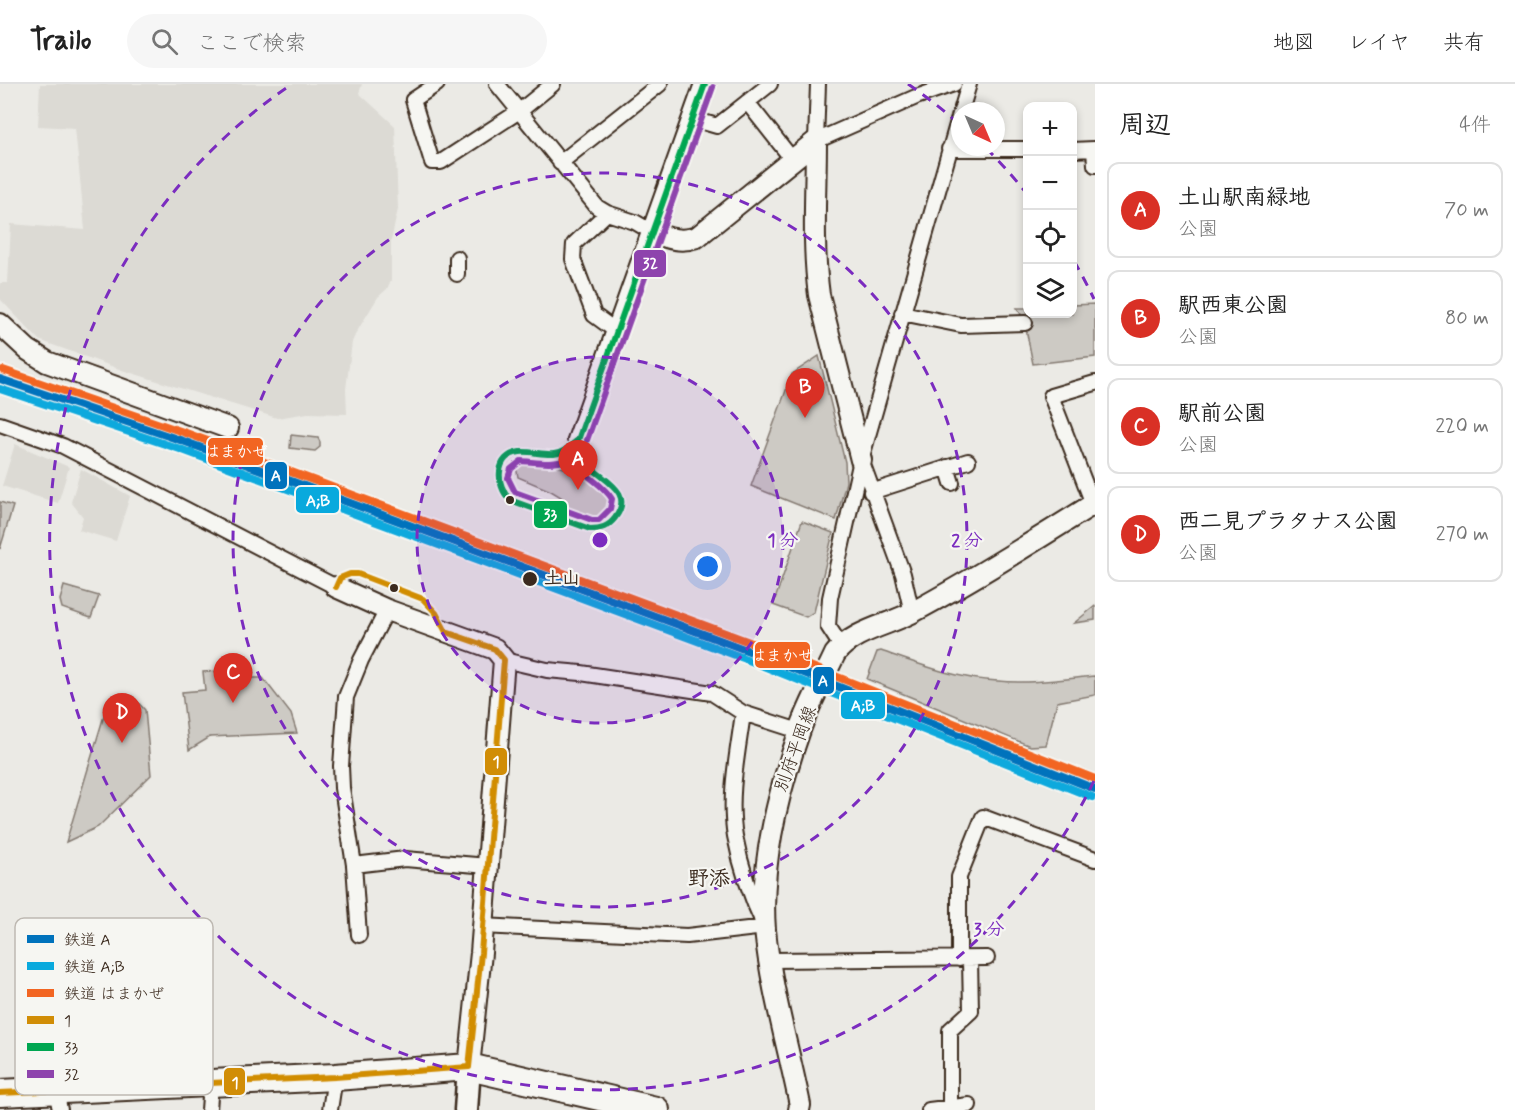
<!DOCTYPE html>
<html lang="ja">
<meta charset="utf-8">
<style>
body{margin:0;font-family:Mynerve,"Klee One",sans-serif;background:#f6f6f6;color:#222}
.controls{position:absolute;right:18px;top:18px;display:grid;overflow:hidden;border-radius:12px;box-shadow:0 3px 9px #0003}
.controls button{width:54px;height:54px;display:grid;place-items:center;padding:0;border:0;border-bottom:2px solid #e0e0e0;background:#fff;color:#222;font:30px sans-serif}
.compass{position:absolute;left:951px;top:18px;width:54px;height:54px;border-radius:50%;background:#fff;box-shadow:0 3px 9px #0003;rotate:136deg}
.you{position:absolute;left:708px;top:483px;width:21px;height:21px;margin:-15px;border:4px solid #fff;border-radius:50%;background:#1a73e8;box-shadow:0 0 0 9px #1a73e833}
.badge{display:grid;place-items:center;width:39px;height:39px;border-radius:50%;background:#d93025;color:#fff;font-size:20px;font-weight:700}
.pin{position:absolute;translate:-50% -50px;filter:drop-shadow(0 2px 3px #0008)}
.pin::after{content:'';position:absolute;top:32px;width:21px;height:18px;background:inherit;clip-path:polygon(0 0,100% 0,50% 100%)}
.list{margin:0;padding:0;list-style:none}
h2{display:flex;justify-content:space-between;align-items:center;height:78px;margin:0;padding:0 24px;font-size:26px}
h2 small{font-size:20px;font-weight:400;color:#767676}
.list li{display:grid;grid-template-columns:39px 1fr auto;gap:18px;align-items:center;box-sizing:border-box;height:96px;margin:0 12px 12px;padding:0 12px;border:2px solid #e0e0e0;border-radius:12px}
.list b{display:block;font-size:22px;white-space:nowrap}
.list p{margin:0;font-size:20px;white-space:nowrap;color:#767676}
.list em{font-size:20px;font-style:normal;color:#767676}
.icon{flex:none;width:33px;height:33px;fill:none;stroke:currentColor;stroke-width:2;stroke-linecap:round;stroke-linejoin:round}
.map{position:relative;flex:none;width:1095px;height:1026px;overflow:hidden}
header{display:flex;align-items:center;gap:36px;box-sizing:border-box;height:84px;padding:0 30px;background:#fff;border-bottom:2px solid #e0e0e0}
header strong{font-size:28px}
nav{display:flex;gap:33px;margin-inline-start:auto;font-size:21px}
.search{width:420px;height:54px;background:#f6f6f6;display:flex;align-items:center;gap:15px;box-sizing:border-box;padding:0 21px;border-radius:33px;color:#767676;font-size:22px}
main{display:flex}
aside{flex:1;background:#fff}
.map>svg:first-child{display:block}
.built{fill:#dcdad4}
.green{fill:#cdcac4;stroke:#847a71;stroke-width:1.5}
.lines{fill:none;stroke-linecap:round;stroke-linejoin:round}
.street-casing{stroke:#3b2a1e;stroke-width:18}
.secondary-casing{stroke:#3b2a1e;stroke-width:24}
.primary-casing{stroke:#3b2a1e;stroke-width:27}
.highway-casing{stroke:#3b2a1e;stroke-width:30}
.street{stroke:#f6f6f2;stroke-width:14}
.secondary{stroke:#f6f6f2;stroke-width:20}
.primary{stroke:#f6f6f2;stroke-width:22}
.highway{stroke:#f6f6f2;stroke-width:26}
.bus-1-casing{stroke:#f6f6f2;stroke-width:10}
.bus-2-casing{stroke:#f6f6f2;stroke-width:10}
.bus-3-casing{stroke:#f6f6f2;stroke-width:10}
.bus-1{stroke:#d18d06;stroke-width:6}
.bus-2{stroke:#00a651;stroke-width:6}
.bus-3{stroke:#8e44ad;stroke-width:6}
.rail-1-casing{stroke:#f6f6f2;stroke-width:12}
.rail-2-casing{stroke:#f6f6f2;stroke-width:12}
.rail-3-casing{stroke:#f6f6f2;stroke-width:12}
.rail-1{stroke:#0072bc;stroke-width:8}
.rail-2{stroke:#09a9dd;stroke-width:8}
.rail-3{stroke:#f26522;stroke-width:8}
.ring{fill:none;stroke:#7b2cbf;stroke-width:3;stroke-dasharray:10 8}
.bus-dot{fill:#3b2a1e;stroke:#f6f6f2;stroke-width:2}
.labels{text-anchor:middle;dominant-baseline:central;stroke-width:4.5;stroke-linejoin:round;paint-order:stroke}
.stop-label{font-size:18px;font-weight:bold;fill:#3b2a1e;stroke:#f6f6f2;text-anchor:start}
.street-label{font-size:18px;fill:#3b2a1e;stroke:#f6f6f2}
.quarter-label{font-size:21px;font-weight:bold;fill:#3b2a1e;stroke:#f6f6f2}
.key{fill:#f6f6f2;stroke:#beb9b2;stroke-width:1.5}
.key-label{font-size:16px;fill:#3b2a1e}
.centre{fill:#7b2cbf;stroke:#f6f6f2;stroke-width:3}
.ring-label{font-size:18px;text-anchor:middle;font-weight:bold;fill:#7b2cbf;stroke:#f6f6f2;stroke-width:4.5;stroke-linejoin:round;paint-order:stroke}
.line-badge{stroke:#f6f6f2;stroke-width:2}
.badge-label{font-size:16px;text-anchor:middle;font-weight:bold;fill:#fff}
</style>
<header>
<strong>Trailo</strong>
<div class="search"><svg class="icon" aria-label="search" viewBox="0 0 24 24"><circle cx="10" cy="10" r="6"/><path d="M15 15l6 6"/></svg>ここで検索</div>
<nav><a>地図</a><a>レイヤ</a><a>共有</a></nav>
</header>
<main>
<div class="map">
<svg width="1095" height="1026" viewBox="0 0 1095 1026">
<rect width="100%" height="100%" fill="#ebeae5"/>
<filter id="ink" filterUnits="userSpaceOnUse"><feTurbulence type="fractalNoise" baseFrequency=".0167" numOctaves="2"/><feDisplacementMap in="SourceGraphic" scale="12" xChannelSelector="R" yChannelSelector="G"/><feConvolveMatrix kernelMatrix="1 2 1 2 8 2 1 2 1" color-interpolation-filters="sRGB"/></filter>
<g filter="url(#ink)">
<path class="built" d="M 40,0 L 362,0 L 359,9 L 395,42 L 398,125 L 391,157 L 391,196 L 387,205 L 378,213 L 356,249 L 352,258 L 346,305 L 347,330 L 308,329 L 277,334 L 122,286 L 39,256 L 0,215 L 0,199 L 8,199 L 11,140 L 85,146 L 75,44 L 38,42 Z
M 15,360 L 69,383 L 58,419 L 2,402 Z
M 81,385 L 130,412 L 116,457 L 79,446 L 83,433 L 71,418 Z"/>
<path class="green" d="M 1095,220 L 1095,273 L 1033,280 L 1024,235 L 1017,224 L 1027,224 L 1028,230 L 1072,230 L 1073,221 Z
M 819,272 L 845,378 L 846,398 L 836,436 L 751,402 L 792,290 Z
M 291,351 L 318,354 L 320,358 L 320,363 L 315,367 L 290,364 Z
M 527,375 C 550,378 643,402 601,437 L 590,437 L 573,431 L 561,413 L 551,407 L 518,393 L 516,382 L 521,377 Z
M 0,418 L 13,422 L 0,465 Z
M 802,437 L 833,449 L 814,528 L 806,533 L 773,521 Z
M 64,502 L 99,512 L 91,534 L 62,524 L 60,516 Z
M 1095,522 L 1095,536 L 1074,539 Z
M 881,567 C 919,580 957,595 998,597 C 1030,600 1063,595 1095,592 L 1095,611 L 1057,618 L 1046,661 L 1030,662 L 867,595 L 877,568 Z
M 253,585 L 252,594 L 263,594 L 291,630 L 297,649 L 210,653 L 189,666 L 182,608 L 205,606 L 203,588 Z
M 132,612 L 145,626 L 151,691 L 98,743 L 66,758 L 109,615 Z"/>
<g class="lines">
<defs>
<path id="street" d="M 437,0 L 413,16 L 432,78 L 441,78 L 521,26 L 553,0
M 497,0 L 597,123 L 607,129 L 635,138 L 652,148
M 818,0 L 816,57 L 916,13 L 954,0
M 747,18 L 792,75
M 961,27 L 969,0
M 693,35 L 717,42 L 770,0
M 949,65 L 1028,65
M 1072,66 L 1094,65 L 1095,81
M 560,79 L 660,0
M 607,129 L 574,160 L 573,175 L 594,231 L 616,247
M 457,190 L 457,174
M 902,229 L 961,241 L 1025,239
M 0,340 L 63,362 L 336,503
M 862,378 L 903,490 L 912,529
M 947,383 L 952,399
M 871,408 L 968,377
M 1093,420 L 1051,312 L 1095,299
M 841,562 L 828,542 L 830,514 L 861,376 L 960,30
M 504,576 L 547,586 L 581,589 L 712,609 L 743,629 L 799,647
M 354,781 L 405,775 L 488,782
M 482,842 L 687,852 L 765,843 C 751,814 741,784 735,752 C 728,712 738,668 743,629
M 359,851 L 354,781 L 342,704 L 341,682 L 346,613 L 361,576 L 387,526
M 959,875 L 959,793 L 983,733 L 1095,775
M 769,876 L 987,874
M 56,1006 L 60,1026
M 950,1023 L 950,946 L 971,927 L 970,875
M 209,1026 L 211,999
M 330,1026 L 335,993
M 929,1026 L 969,1021"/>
<path id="secondary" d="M 816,57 C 816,108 812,160 819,211 L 861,376
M 652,148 C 668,154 680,159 697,153 L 816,57
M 0,240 L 28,266 L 47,278 L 228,344
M 578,356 L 705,0
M 336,503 L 387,526 L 495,565 L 504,576 L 481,869 L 469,983
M 799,1026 L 800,1021 C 788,962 771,905 765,846 C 760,782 778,709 799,649 C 808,622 823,596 835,570 C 853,546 890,541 915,527 C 976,494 1036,456 1095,419"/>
<path id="primary" d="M 466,1026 L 469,983"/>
<path id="highway" d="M 0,1009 L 335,993 L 469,983 L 656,1026"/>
</defs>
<use href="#street" class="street-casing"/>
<use href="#secondary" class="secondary-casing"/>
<use href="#primary" class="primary-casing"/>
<use href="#highway" class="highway-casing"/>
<use href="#street" class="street"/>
<use href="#secondary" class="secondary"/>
<use href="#primary" class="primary"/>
<use href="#highway" class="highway"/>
<defs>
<path id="bus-1" d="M 336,503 L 340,494 L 350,490 L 358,490 L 423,515 L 436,529 L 446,548 L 495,565 L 504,576 L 481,869 L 469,983
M 0,1009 L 335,993 L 469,983"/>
<path id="bus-2" d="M 578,356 C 580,364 581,372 586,378 C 600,396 636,406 615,434 C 608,443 601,445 590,445 L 510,416 C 495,401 495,371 520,368 C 531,367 543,371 554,370 C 564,369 570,362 578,356 Z
M 578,356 L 705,0"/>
<path id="bus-3" d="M 587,356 L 713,3
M 573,372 C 580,392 601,397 612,415 L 610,425 L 599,436 L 592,436 L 515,408 L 508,394 L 511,385 L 521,377 C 538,378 558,383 573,372 Z"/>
</defs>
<use href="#bus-1" class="bus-1-casing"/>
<use href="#bus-2" class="bus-2-casing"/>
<use href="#bus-3" class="bus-3-casing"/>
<use href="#bus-1" class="bus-1"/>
<use href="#bus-2" class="bus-2"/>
<use href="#bus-3" class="bus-3"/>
<defs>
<path id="rail-1" d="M 0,295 L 183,357 L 749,567 L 1095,705"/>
<path id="rail-2" d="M 0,305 L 180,365 L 746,575 L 1092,713"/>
<path id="rail-3" d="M 3,286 L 186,349 L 752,559 L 1095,695"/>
</defs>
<use href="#rail-1" class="rail-1-casing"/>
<use href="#rail-2" class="rail-2-casing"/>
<use href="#rail-3" class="rail-3-casing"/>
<use href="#rail-1" class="rail-1"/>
<use href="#rail-2" class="rail-2"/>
<use href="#rail-3" class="rail-3"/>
</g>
</g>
<circle cx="600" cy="456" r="183" fill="#7b2cbf" fill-opacity=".12"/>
<g class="ring">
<circle cx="600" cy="456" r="183"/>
<circle cx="600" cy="456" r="367"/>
<path d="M1094 697A550 550 0 1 1 292 0M908 0A550 550 0 0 1 957 38M986 64A550 550 0 0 1 1027 110M1074 177A550 550 0 0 1 1094 215"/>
</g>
<g class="bus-dot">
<circle cx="510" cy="416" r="5"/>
<circle cx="530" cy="495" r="8"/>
<circle cx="394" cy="504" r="5"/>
</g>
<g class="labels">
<g class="stop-label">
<text x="544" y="495">土山</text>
</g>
<g class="street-label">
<text transform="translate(796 665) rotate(-70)">別府平岡線</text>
</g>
<g class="quarter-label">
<text x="709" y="795">野添</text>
</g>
</g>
<rect x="15" y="834" width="198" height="177" rx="9" class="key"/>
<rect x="27" y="851" width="27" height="8" fill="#0072bc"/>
<rect x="27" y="878" width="27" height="8" fill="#09a9dd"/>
<rect x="27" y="905" width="27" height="8" fill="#f26522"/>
<rect x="27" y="932" width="27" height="8" fill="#d18d06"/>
<rect x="27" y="959" width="27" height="8" fill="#00a651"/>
<rect x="27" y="986" width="27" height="8" fill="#8e44ad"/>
<g class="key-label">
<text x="64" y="861">鉄道 A</text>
<text x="64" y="888">鉄道 A;B</text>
<text x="64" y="915">鉄道 はまかぜ</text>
<text x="64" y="942">1</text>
<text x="64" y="969">33</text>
<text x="64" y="996">32</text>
</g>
<circle cx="600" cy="456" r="9" class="centre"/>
<g class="ring-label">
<text x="783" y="462">1 分</text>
<text x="967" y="462">2 分</text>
<text x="989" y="851">3 分</text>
</g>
<g class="line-badge">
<rect x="633" y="165" width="34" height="29" rx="6" fill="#8e44ad"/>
<rect x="207" y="353" width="57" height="29" rx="6" fill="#f26522"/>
<rect x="264" y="377" width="24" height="29" rx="6" fill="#0072bc"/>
<rect x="295" y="402" width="45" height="28" rx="6" fill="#09a9dd"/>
<rect x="533" y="416" width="35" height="29" rx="6" fill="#00a651"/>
<rect x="754" y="557" width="57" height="28" rx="6" fill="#f26522"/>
<rect x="812" y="582" width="23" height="29" rx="6" fill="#0072bc"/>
<rect x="840" y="607" width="46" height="29" rx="6" fill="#09a9dd"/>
<rect x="484" y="663" width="24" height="29" rx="6" fill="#d18d06"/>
<rect x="223" y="983" width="23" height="29" rx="6" fill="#d18d06"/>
</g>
<g class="badge-label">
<text x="650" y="185">32</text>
<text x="236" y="373">はまかぜ</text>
<text x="276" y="397">A</text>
<text x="318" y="422">A;B</text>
<text x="550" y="436">33</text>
<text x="782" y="577">はまかぜ</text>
<text x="823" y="602">A</text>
<text x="863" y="627">A;B</text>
<text x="496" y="683">1</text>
<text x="235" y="1004">1</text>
</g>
</svg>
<div class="controls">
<button>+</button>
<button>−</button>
<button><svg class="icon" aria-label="locate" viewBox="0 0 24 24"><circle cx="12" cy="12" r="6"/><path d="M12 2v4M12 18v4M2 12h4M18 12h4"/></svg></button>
<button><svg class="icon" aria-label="layers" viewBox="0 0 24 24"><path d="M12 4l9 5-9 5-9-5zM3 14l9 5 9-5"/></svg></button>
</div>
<svg class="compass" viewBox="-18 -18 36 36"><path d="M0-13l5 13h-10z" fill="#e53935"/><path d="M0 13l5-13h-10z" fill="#767676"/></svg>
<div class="you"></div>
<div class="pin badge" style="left:578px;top:406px">A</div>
<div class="pin badge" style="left:805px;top:334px">B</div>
<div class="pin badge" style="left:233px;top:619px">C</div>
<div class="pin badge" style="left:122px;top:659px">D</div>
</div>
<aside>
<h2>周辺<small>4件</small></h2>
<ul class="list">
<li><span class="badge">A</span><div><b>土山駅南緑地</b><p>公園</p></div><em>70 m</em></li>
<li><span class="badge">B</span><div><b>駅西東公園</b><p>公園</p></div><em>80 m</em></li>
<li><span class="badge">C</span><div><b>駅前公園</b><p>公園</p></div><em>220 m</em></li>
<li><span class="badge">D</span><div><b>西二見プラタナス公園</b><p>公園</p></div><em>270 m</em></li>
</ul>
</aside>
</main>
